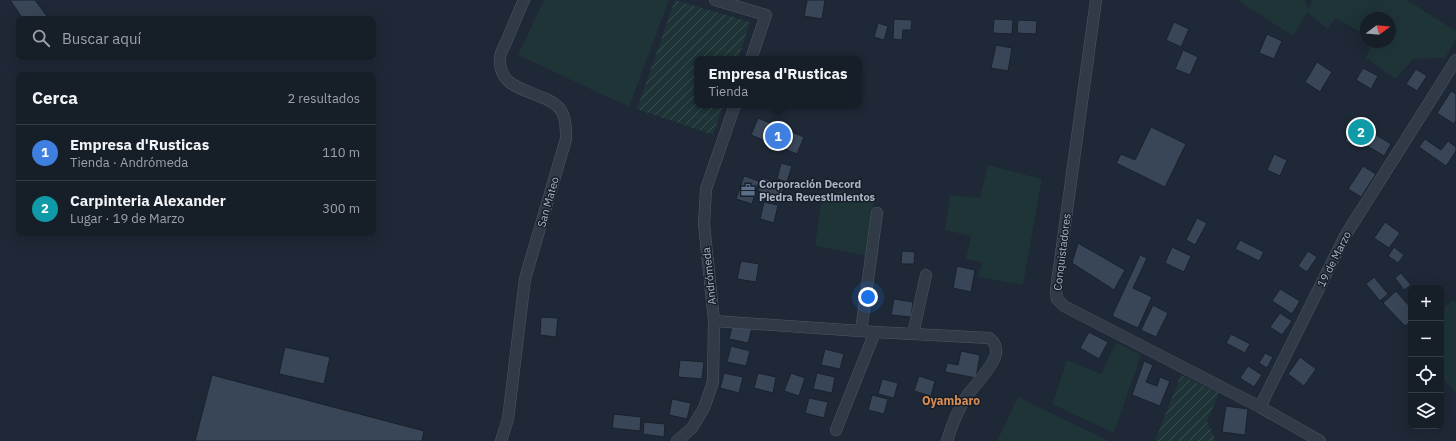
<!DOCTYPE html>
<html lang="es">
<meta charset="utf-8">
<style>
body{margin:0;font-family:"IBM Plex Sans",sans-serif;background:#232b34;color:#f1f3f6}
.controls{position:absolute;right:12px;bottom:12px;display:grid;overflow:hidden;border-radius:8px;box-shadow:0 4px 16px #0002}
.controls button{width:36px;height:36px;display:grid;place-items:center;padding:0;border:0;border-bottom:1px solid #353c45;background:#161e28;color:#f1f3f6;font:20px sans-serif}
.compass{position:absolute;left:1360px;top:12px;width:36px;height:36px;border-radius:50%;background:#161e28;box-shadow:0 4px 16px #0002;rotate:74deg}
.you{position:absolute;left:868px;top:297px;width:14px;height:14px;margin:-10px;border:3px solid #fff;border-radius:50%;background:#1a73e8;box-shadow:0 0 0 6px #1a73e833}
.badge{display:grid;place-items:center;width:26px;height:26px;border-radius:50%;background:#b45309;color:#fff;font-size:13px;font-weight:700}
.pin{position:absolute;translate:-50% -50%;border:2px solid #fff;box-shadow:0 1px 4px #0006}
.popup{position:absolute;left:694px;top:56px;width:168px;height:52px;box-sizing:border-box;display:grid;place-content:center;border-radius:8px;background:#161e28;filter:drop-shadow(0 1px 3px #0005);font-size:13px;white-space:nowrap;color:#9ea2a8}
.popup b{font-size:15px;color:#f1f3f6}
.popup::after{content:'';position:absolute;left:50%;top:100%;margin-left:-8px;border:8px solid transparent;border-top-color:#161e28}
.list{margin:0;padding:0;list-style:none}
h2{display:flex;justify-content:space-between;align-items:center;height:52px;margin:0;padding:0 16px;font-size:17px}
h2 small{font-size:13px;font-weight:400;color:#9ea2a8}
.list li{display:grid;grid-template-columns:26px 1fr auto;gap:12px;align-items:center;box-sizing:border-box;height:56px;padding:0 16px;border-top:1px solid #353c45}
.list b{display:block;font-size:15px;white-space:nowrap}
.list p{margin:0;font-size:13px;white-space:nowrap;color:#9ea2a8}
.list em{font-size:13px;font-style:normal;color:#9ea2a8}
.icon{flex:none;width:22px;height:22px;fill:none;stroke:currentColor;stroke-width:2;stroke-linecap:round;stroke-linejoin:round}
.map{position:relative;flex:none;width:1456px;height:441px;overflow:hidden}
.search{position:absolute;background:#161e28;box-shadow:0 4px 16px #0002;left:16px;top:16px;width:360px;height:44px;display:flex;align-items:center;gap:10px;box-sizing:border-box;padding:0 14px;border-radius:8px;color:#9ea2a8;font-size:15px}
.panel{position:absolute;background:#161e28;box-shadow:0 4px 16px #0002;left:16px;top:72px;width:360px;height:164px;border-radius:8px}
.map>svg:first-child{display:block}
.grass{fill:#1f3437}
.garden{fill:url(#garden-furrows)}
.building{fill:#394657;stroke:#19212d}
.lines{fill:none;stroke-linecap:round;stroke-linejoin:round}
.street-casing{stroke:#4e5765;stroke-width:12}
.street{stroke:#313a47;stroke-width:11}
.labels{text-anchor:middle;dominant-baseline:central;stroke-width:3;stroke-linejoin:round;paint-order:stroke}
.poi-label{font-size:11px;font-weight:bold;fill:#aab4c4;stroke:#171f2b;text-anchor:start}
.street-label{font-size:11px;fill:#aab4c4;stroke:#171f2b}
.neighbourhood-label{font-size:12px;font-weight:bold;fill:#d98d51;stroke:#171f2b}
</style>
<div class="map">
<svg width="1456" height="441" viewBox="0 0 1456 441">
<defs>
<pattern id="garden-furrows" width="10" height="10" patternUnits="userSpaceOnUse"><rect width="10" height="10" fill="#1f3437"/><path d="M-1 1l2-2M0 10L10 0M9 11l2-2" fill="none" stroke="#3d4f52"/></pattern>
</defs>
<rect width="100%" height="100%" fill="#1e2836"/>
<path class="grass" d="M 544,0 L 669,0 L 629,107 L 518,55 Z
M 1237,0 L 1305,0 L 1308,9 L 1312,0 L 1407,0 L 1456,31 L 1456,40 L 1445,58 L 1413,59 L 1396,79 L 1366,58 L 1372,42 L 1390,42 L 1390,18 L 1366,18 L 1366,35 L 1335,18 L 1328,29 L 1307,12 L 1293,36 Z
M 988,165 L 1042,179 L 1023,285 L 978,277 L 982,262 L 966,259 L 971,236 L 945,230 L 950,195 L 980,198 Z
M 842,191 L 874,198 L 869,256 L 815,246 L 821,204 L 828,194 Z
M 1453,300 L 1456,303 L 1456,393 L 1441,377 L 1441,310 Z
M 1116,342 L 1141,355 L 1114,433 L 1052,404 L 1067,360 L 1101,374 Z
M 1018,397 L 1109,441 L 997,441 Z"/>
<path class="garden" d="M 675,0 L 750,22 L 738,59 L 697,59 L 697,105 L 723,105 L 713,135 L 637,109 Z
M 1181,375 L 1219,393 L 1207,421 L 1216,441 L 1155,441 Z"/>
<path class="building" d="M 10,0 L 35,0 L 49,19 L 23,19 Z
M 807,0 L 825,0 L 822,19 L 804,16 Z
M 894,19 L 912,20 L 911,30 L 903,30 L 902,40 L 893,39 Z
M 994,19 L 1013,20 L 1012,34 L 993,33 Z
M 1018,20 L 1037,21 L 1036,34 L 1017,33 Z
M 1174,22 L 1189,29 L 1181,47 L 1166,40 Z
M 878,23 L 888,26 L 884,40 L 874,37 Z
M 1267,34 L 1282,41 L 1274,59 L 1259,53 Z
M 996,45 L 1012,48 L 1008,71 L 991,68 Z
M 1183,50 L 1198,57 L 1190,75 L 1175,69 Z
M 1317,62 L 1332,72 L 1320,92 L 1305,82 Z
M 1363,68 L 1378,76 L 1371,89 L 1356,80 Z
M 1416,69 L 1427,76 L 1417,91 L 1406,84 Z
M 1451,91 L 1456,94 L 1456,120 L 1454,124 L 1437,113 Z
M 758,118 L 804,137 L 797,154 L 751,135 Z
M 1356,123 L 1391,144 L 1384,156 L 1361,142 L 1358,148 L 1345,141 Z
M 1151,127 L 1186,144 L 1165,187 L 1116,163 L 1121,154 L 1135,160 Z
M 1425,139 L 1441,150 L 1448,141 L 1456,147 L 1456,151 L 1446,166 L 1419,147 Z
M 1274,154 L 1287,160 L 1280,176 L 1267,170 Z
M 781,163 L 792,166 L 787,182 L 777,179 Z
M 1363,166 L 1376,174 L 1361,197 L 1348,189 Z
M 744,176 L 759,181 L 752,204 L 736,199 Z
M 762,177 L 785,185 L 780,199 L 758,191 Z
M 764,202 L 778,205 L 774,223 L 760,219 Z
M 1197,218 L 1207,223 L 1195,245 L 1186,240 Z
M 1385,222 L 1400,233 L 1389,248 L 1374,238 Z
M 1240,240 L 1264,252 L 1259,261 L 1235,249 Z
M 1078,243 L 1125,270 L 1114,290 L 1072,263 Z
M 1172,247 L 1191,256 L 1184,272 L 1165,263 Z
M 1394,247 L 1404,255 L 1398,263 L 1388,256 Z
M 902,251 L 915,252 L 914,264 L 901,264 Z
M 1308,251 L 1317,257 L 1307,272 L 1298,266 Z
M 1140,255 L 1147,258 L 1133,288 L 1152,297 L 1138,328 L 1112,316 Z
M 741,261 L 759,264 L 756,282 L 737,279 Z
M 957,266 L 975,270 L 971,292 L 953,288 Z
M 1401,273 L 1411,285 L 1404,290 L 1395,278 Z
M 1374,277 L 1388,294 L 1380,301 L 1366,284 Z
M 1280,289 L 1300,301 L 1292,314 L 1272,301 Z
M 1396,291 L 1411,308 L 1411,321 L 1405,326 L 1383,303 Z
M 894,299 L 913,302 L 911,317 L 891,315 Z
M 1153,305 L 1168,313 L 1156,337 L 1141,330 Z
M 1280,313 L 1292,321 L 1282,335 L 1270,327 Z
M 541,317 L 558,318 L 556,337 L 540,335 Z
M 733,323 L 752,328 L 748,343 L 729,339 Z
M 1089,332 L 1108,342 L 1099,359 L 1080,348 Z
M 1231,334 L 1250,344 L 1245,353 L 1226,343 Z
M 731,346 L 750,351 L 746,366 L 727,362 Z
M 285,347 L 330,357 L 324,384 L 279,374 Z
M 825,349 L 844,354 L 840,369 L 821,365 Z
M 961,351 L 980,355 L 976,378 L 945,372 L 947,363 L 958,365 Z
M 1265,353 L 1273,357 L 1267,368 L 1259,363 Z
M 1300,357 L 1316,369 L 1304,386 L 1288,374 Z
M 680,360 L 704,362 L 702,379 L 678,377 Z
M 1144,361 L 1153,365 L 1146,382 L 1157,386 L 1160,377 L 1170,381 L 1160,406 L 1132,395 Z
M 1248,366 L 1262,375 L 1254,387 L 1240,378 Z
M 724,373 L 743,377 L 739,393 L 720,388 Z
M 758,373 L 776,377 L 773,393 L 754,388 Z
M 791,373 L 805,378 L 799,396 L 784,391 Z
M 817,373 L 835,377 L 832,393 L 813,389 Z
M 212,375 L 424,431 L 422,441 L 195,441 Z
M 919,376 L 935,381 L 931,396 L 914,391 Z
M 882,379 L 898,383 L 894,398 L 878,394 Z
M 872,395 L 888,399 L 884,414 L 868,410 Z
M 809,398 L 828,402 L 824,418 L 805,413 Z
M 672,399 L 691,403 L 687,419 L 669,415 Z
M 1226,406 L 1248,409 L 1245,435 L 1222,432 Z
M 614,414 L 641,417 L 640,431 L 612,428 Z
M 644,422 L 665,424 L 664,437 L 643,434 Z"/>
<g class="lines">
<defs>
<path id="street" d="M 715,0 L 766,15 L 751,59
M 1096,0 L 1056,290 L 1057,299 L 1064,306 L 1260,407
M 714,321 L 875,332 L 989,338 C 995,342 998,349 995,357 C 991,368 977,383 969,393 C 959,407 952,424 947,441
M 861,331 L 877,213
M 913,334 L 926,275
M 836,430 L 875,332
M 501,441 L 508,419 L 525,279 L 566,139 C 566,129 566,117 560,109 C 542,88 497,95 500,57 C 501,51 505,45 507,40 C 513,26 518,13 524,0
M 677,441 L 692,428 L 704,408 L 713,382 L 714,321 L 704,224 L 706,189 L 735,105
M 1320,441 L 1260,407 L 1345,236 L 1456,60"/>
</defs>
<use href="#street" class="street-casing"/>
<use href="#street" class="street"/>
</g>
<defs>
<symbol id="office-bare" viewBox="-9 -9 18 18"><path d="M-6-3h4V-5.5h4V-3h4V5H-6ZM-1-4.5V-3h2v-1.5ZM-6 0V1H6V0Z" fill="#5c6f8a" stroke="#171f2b" stroke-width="2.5" paint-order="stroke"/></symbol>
</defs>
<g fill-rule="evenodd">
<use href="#office-bare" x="738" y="180" width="20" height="20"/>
</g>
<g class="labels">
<g class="poi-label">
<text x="759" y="184">Corporación Decord<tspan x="759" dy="13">Piedra Revestimientos</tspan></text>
</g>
<g class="street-label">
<text transform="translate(548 202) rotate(-74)">San Mateo</text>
<text transform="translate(1062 252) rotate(-83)">Conquistadores</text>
<text transform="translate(1334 259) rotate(-63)">19 de Marzo</text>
<text transform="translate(709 276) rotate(-96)">Andrómeda</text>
</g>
<g class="neighbourhood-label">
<text x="951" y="400">Oyambaro</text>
</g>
</g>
</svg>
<div class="controls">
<button>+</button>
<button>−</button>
<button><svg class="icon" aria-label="locate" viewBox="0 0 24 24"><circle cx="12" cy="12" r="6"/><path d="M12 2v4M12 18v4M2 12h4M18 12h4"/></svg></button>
<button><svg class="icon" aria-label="layers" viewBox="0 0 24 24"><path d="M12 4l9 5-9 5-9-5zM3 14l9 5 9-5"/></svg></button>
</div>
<svg class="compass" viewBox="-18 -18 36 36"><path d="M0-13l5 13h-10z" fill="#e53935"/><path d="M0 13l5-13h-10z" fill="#9ea2a8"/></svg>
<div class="you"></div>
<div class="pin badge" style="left:778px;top:136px;background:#3f7fe0">1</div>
<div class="popup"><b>Empresa d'Rusticas</b>Tienda</div>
<div class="pin badge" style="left:1361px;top:132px;background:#0f9aa8">2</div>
<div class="search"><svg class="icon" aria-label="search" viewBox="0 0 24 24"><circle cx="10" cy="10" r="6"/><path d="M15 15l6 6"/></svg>Buscar aquí</div>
<section class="panel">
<h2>Cerca<small>2 resultados</small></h2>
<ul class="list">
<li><span class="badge" style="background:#3f7fe0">1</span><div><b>Empresa d'Rusticas</b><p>Tienda · Andrómeda</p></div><em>110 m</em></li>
<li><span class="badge" style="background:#0f9aa8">2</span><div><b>Carpinteria Alexander</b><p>Lugar · 19 de Marzo</p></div><em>300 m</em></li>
</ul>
</section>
</div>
